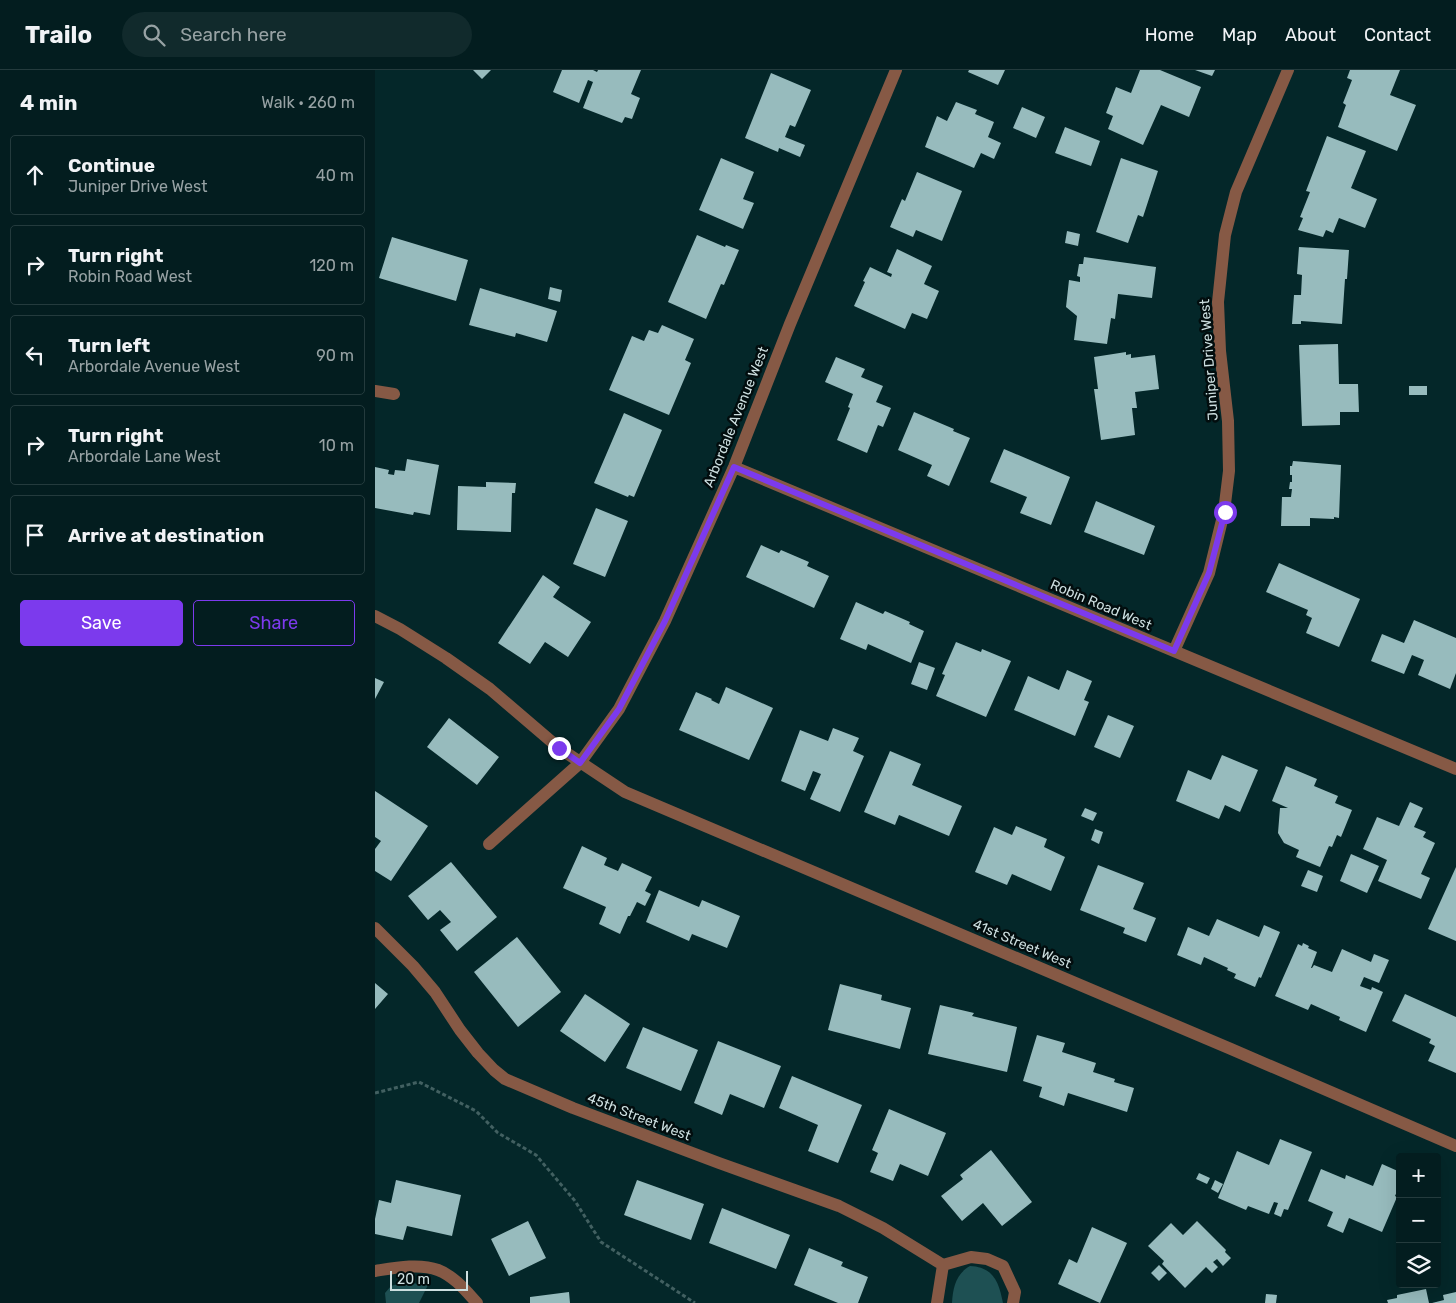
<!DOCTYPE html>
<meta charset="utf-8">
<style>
body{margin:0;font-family:Rubik,sans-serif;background:#112a2c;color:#f1f3f6}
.controls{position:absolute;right:15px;bottom:15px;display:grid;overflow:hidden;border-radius:5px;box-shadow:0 5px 20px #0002}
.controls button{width:45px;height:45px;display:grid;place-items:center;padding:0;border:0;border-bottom:1px solid #243b3d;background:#031d1f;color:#f1f3f6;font:25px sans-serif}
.scale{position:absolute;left:15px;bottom:12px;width:78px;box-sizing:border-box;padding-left:5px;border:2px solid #cddfe0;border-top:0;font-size:14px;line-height:18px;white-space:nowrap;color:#cddfe0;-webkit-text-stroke:4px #020d0e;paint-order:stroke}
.stop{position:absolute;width:15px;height:15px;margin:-11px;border:4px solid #7c3aed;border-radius:50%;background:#fff}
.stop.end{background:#7c3aed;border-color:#fff;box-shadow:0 1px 5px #0008}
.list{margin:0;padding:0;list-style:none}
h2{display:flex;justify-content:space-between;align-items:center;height:65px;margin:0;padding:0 20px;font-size:21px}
h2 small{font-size:16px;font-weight:400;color:#97a2a4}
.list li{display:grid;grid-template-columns:32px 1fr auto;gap:15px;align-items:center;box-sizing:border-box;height:80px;margin:0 10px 10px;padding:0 10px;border:1px solid #243b3d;border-radius:5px}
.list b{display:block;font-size:19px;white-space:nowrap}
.list p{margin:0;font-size:16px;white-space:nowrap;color:#97a2a4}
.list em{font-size:16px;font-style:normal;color:#97a2a4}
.actions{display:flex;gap:10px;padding:15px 20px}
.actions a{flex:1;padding:11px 0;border:1px solid #7c3aed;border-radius:5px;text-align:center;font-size:18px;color:#7c3aed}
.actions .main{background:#7c3aed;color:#fff}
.icon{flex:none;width:28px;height:28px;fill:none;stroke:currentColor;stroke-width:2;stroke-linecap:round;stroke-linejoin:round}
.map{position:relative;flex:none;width:1081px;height:1233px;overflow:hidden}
header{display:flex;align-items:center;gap:30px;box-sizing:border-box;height:70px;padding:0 25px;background:#031d1f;border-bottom:1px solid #243b3d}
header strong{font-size:24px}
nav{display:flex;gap:28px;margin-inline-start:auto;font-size:18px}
.search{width:350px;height:45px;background:#112a2c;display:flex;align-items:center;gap:12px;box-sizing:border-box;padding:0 18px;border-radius:28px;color:#97a2a4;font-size:19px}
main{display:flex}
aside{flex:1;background:#031d1f}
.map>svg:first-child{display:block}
.forest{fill:#1e5053}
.building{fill:#97bbbd}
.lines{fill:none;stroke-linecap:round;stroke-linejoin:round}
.path{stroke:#426061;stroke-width:3;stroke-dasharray:4 2.5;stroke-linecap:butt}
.minor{stroke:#865945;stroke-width:12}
.route{stroke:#7c3aed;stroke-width:6}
.labels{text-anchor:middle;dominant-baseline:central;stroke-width:5;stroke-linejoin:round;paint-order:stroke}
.street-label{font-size:14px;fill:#cddfe0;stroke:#020d0e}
</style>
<header>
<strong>Trailo</strong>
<div class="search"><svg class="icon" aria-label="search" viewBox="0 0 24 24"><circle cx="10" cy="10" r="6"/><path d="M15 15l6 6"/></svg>Search here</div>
<nav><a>Home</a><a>Map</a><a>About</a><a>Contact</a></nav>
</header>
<main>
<aside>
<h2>4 min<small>Walk · 260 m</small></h2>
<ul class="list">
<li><svg class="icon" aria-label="ahead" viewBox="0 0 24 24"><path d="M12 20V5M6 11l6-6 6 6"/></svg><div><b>Continue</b><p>Juniper Drive West</p></div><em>40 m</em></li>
<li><svg class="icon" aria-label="right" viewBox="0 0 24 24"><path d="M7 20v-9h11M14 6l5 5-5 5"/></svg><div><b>Turn right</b><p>Robin Road West</p></div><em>120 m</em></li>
<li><svg class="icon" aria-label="left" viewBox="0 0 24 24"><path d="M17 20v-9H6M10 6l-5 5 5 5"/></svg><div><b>Turn left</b><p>Arbordale Avenue West</p></div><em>90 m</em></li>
<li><svg class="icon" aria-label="right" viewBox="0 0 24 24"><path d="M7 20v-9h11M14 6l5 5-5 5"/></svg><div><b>Turn right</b><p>Arbordale Lane West</p></div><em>10 m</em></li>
<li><svg class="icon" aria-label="arrive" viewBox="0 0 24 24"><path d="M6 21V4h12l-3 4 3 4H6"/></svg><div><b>Arrive at destination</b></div></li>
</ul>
<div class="actions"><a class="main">Save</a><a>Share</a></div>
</aside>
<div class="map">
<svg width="1081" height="1233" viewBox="0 0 1081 1233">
<rect width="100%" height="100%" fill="#042729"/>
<path class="forest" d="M 595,1196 C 619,1197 624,1213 628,1233 L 577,1233 C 578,1217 581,1204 595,1196 Z
M 29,1212 L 53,1215 L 44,1233 L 11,1233 L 10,1223 L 16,1216 Z"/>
<path class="building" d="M 98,0 L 116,0 L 107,9 Z
M 187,0 L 218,0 L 222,2 L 223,0 L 266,0 L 256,24 L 265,28 L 257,49 L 250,47 L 247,53 L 208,38 L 218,12 L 213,10 L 204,33 L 178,22 Z
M 594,0 L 630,0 L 623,15 L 593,2 Z
M 765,0 L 785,0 L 826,17 L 814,47 L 786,35 L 768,75 L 733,59 L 738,46 L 731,43 L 741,17 L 756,23 Z
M 820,0 L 840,0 L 837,6 Z
M 975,0 L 1025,0 L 1015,25 L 1041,35 L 1022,81 L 963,57 L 971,35 L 968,33 L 977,10 L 972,8 Z
M 396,3 L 436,20 L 420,57 L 415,55 L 410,67 L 430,75 L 425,87 L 404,78 L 403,82 L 370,68 Z
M 581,32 L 602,40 L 600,44 L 619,52 L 613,67 L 626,73 L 619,89 L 606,83 L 599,98 L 550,77 L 562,46 L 572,51 Z
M 647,37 L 670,47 L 661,68 L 638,58 Z
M 690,57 L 725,71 L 716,96 L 680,83 Z
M 952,66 L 991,81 L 976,118 L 1002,129 L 990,158 L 964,148 L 958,163 L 951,160 L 948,167 L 923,160 L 928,148 L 925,147 L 935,122 L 931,121 Z
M 346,88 L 379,102 L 368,129 L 379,133 L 368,159 L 324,140 Z
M 746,88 L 783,101 L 768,147 L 763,145 L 753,173 L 721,162 Z
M 542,102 L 587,121 L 567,171 L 541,160 L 538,167 L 515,157 L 527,129 L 530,131 Z
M 692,161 L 705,164 L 703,176 L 690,173 Z
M 322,165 L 350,177 L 351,175 L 364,180 L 349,215 L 346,214 L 331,249 L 293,232 Z
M 17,167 L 93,190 L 81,231 L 4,208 Z
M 924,177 L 974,180 L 972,209 L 970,209 L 967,254 L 926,251 L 926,254 L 917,254 L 919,225 L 926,225 L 927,205 L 922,204 Z
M 522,179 L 557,196 L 549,214 L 564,221 L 552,249 L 537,243 L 530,259 L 479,236 L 490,212 L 488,211 L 495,197 L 516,207 L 517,204 L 512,202 Z
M 709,187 L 781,197 L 777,228 L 743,224 L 740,249 L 736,248 L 732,274 L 699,270 L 702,246 L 691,237 L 694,210 L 705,212 L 705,207 L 702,206 L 704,194 L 708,194 Z
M 175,217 L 187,220 L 185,232 L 173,229 Z
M 105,218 L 182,241 L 172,272 L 141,263 L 140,267 L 94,255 Z
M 287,255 L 319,269 L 310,290 L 316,293 L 294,345 L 234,320 L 257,266 L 269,271 L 274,260 L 283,263 Z
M 963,274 L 964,314 L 983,314 L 984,342 L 965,342 L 965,355 L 927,356 L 924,275 Z
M 751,282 L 751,285 L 756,284 L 756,288 L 780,285 L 784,319 L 760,322 L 762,338 L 757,338 L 760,365 L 726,370 L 719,319 L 723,319 L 719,287 Z
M 461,287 L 490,299 L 486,307 L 508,316 L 501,332 L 516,338 L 508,357 L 503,355 L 492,383 L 462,370 L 475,338 L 473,337 L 478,324 L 450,312 Z
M 1034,316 L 1052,316 L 1052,325 L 1034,325 Z
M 539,342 L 579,359 L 578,361 L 595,368 L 574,416 L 552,406 L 557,395 L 523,380 Z
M 249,343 L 287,360 L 259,427 L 254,425 L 253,427 L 219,413 Z
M 629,379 L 695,407 L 676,455 L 645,443 L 652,427 L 615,412 Z
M 32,389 L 64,395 L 55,445 L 39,442 L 38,445 L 0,438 L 0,397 L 14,400 L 13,404 L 19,405 L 20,400 L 30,401 Z
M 918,391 L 966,395 L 964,448 L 959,447 L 959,449 L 935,448 L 935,456 L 906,456 L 907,427 L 916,427 L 917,419 L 914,419 L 915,412 L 917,412 L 917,405 L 915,405 L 915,396 L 917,396 Z
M 111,412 L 141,413 L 140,423 L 137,423 L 136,462 L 82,460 L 83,416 L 111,417 Z
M 721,431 L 780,456 L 769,485 L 709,462 Z
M 221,438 L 253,451 L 230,507 L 198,494 Z
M 386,475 L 404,483 L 406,480 L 434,492 L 432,496 L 454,506 L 439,538 L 371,507 Z
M 904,493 L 985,529 L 964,577 L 931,563 L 937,548 L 931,545 L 933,540 L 891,522 Z
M 168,505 L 185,517 L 178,527 L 216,552 L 193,587 L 170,572 L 155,594 L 123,573 Z
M 481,532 L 508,544 L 510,541 L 535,552 L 534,554 L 549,561 L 536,593 L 493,574 L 491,580 L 465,569 Z
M 1039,550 L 1081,568 L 1081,603 L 1075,619 L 1043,605 L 1049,590 L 1037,585 L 1029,604 L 996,591 L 1007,564 L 1029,573 Z
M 581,572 L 606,582 L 607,579 L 636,591 L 611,647 L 561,626 L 570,605 L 567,604 Z
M 544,592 L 560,598 L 552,620 L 536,614 Z
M 692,600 L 717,611 L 709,630 L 714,632 L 700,666 L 639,640 L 653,606 L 684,620 Z
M 0,608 L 9,612 L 0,629 Z
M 351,617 L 398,638 L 374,690 L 304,660 L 321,622 L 337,629 L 336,630 L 344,634 Z
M 733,645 L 759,656 L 745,688 L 719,677 Z
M 74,648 L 124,687 L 102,715 L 52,677 Z
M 458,658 L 484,668 L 478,681 L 489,686 L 465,742 L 435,729 L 446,704 L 438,701 L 430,721 L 406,711 L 425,660 L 453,671 Z
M 515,681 L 546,694 L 537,715 L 587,736 L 574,766 L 524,745 L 520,755 L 489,742 Z
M 847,685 L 883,700 L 865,742 L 850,735 L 844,749 L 801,731 L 813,700 L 836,710 Z
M 911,696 L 942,709 L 939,716 L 963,726 L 960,733 L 977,740 L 966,767 L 962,765 L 957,777 L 954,776 L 945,797 L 921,787 L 924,780 L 909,773 L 903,763 L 905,738 L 913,738 L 897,731 Z
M 0,721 L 53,756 L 16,811 L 0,801 L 0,779 L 6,771 L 0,767 Z
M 1035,732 L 1048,738 L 1039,757 L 1051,762 L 1048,767 L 1060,773 L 1046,804 L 1055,808 L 1046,829 L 1003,811 L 1012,790 L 988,779 L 1002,747 L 1024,756 Z
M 710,738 L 722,743 L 718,751 L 706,746 Z
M 641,756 L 672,769 L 669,777 L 690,787 L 676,821 L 637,804 L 632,815 L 600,802 L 619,757 L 637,765 Z
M 720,759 L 728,762 L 724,774 L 716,770 Z
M 207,776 L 232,788 L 229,795 L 243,801 L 247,793 L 277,807 L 270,821 L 276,824 L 270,836 L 262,832 L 255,846 L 253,846 L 245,864 L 224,854 L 231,837 L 188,818 Z
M 976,784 L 1004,796 L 992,823 L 965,811 Z
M 76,792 L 122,847 L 82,881 L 65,860 L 76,852 L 65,840 L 53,850 L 33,826 Z
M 723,795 L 769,813 L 758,839 L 781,848 L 771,872 L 748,863 L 750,858 L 705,840 Z
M 1081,797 L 1081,871 L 1053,859 Z
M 933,800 L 948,806 L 942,822 L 926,816 Z
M 284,820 L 324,837 L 327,830 L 365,846 L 352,878 L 317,864 L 314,871 L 271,852 Z
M 842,849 L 884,867 L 889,855 L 905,862 L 886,908 L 884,907 L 880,917 L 859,908 L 861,904 L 852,900 L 853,898 L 829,887 L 826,895 L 802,885 L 813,857 L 834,866 Z
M 142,867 L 186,922 L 143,957 L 99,902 Z
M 928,873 L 934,876 L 933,878 L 942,882 L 936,898 L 937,898 L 939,895 L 957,902 L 967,879 L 996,892 L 999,884 L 1014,890 L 1004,913 L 989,907 L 985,916 L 996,920 L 997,917 L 1008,922 L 991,962 L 964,950 L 965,947 L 936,934 L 933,940 L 900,926 L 923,874 L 927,876 Z
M 0,913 L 13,924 L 0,939 Z
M 465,914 L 507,925 L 506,930 L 536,938 L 525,979 L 453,960 Z
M 210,924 L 255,954 L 230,992 L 185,961 Z
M 1030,924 L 1081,947 L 1081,1003 L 1053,991 L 1060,976 L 1054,973 L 1056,969 L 1017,951 Z
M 565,935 L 599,943 L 597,946 L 642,957 L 632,1002 L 553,984 Z
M 268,957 L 323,980 L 306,1021 L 251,998 Z
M 662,965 L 690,973 L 687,982 L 721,993 L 718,1002 L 740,1009 L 739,1012 L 759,1018 L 752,1042 L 693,1023 L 689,1036 L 664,1027 L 667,1017 L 648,1011 Z
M 343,971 L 406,996 L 389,1038 L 355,1024 L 347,1045 L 319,1033 Z
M 417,1006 L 487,1035 L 463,1093 L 433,1081 L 443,1055 L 404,1038 Z
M 514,1039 L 571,1063 L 553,1106 L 525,1094 L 518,1111 L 495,1102 L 503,1083 L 497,1080 Z
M 905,1069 L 937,1082 L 913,1140 L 909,1139 L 906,1147 L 899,1144 L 903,1133 L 899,1132 L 894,1144 L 873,1136 L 871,1140 L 843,1128 L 862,1081 L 894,1095 Z
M 616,1080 L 657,1132 L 627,1156 L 608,1133 L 587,1151 L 566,1126 L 588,1109 L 585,1105 Z
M 1007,1094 L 1025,1102 L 1025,1115 L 1020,1126 L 1022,1127 L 1007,1162 L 974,1148 L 968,1163 L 952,1156 L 958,1142 L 933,1131 L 946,1099 L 970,1109 L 971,1105 L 998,1116 Z
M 824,1103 L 835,1108 L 832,1114 L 821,1109 Z
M 21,1110 L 86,1125 L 77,1166 L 32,1156 L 28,1170 L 0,1164 L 0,1149 L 4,1130 L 16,1133 Z
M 262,1110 L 329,1134 L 316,1170 L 249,1145 Z
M 840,1110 L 848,1114 L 843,1123 L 836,1119 Z
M 347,1138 L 415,1165 L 401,1199 L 334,1173 Z
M 153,1151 L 171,1188 L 134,1206 L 116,1169 Z
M 822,1151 L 851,1180 L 850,1182 L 856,1188 L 848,1196 L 842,1189 L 838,1192 L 843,1197 L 837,1203 L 831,1197 L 810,1218 L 787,1194 L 789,1191 L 773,1176 L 796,1153 L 808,1165 Z
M 717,1157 L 752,1173 L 725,1233 L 683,1214 L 694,1189 L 702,1193 Z
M 434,1178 L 468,1192 L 466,1196 L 493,1207 L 483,1233 L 463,1233 L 419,1215 Z
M 784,1195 L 792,1203 L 784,1211 L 776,1203 Z
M 1051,1219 L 1054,1233 L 1013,1233 L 1012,1230 L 1022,1228 L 1022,1225 Z
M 194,1222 L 195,1233 L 155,1233 L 155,1227 Z
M 1081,1222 L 1081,1233 L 1057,1233 L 1069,1230 L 1068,1225 Z
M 891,1224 L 902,1225 L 901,1233 L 890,1233 Z"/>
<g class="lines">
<path class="path" d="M 0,1023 L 44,1012 L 101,1041 L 123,1063 L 161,1085 L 200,1131 L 226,1172 L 320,1233"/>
<path class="minor" d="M 0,321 L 19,324
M 359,397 L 1081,699
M 0,546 L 25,559 L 71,588 L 115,619 L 184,678 L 250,722 L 856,979 L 1081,1076
M 799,581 L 834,503 L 849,442 L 854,401 L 853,351 L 845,281 L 843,232 L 850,165 L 861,122 L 913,0
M 114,774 L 205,693 L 244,639 L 290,551 L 359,397 L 415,254 L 521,0
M 0,858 L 38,896 L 60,922 L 85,960 L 103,983 L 119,1000 L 130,1009 L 198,1038 L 344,1093 L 464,1136 L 508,1158 L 568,1195 L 596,1187 L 612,1189 L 628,1196 L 640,1222 L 638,1233
M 0,1201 C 19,1198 44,1193 63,1200 C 79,1206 91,1221 102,1233
M 562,1233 L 568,1195"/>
</g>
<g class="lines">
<path class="route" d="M 184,678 L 205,693 L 244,639 L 290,551 L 359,397 L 799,581 L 834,503 L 850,442"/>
</g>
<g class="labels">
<g class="street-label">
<text transform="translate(834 290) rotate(-94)">Juniper Drive West</text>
<text transform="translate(361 347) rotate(-68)">Arbordale Avenue West</text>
<text transform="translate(726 535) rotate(23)">Robin Road West</text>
<text transform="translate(647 874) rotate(23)">41st Street West</text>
<text transform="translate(264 1047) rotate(21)">45th Street West</text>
</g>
</g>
</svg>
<div class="controls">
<button>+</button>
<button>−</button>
<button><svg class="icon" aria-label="layers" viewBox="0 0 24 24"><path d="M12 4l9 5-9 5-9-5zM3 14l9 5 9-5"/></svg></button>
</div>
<div class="scale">20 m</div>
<div class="stop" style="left:850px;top:442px"></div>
<div class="stop end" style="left:184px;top:678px"></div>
</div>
</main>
